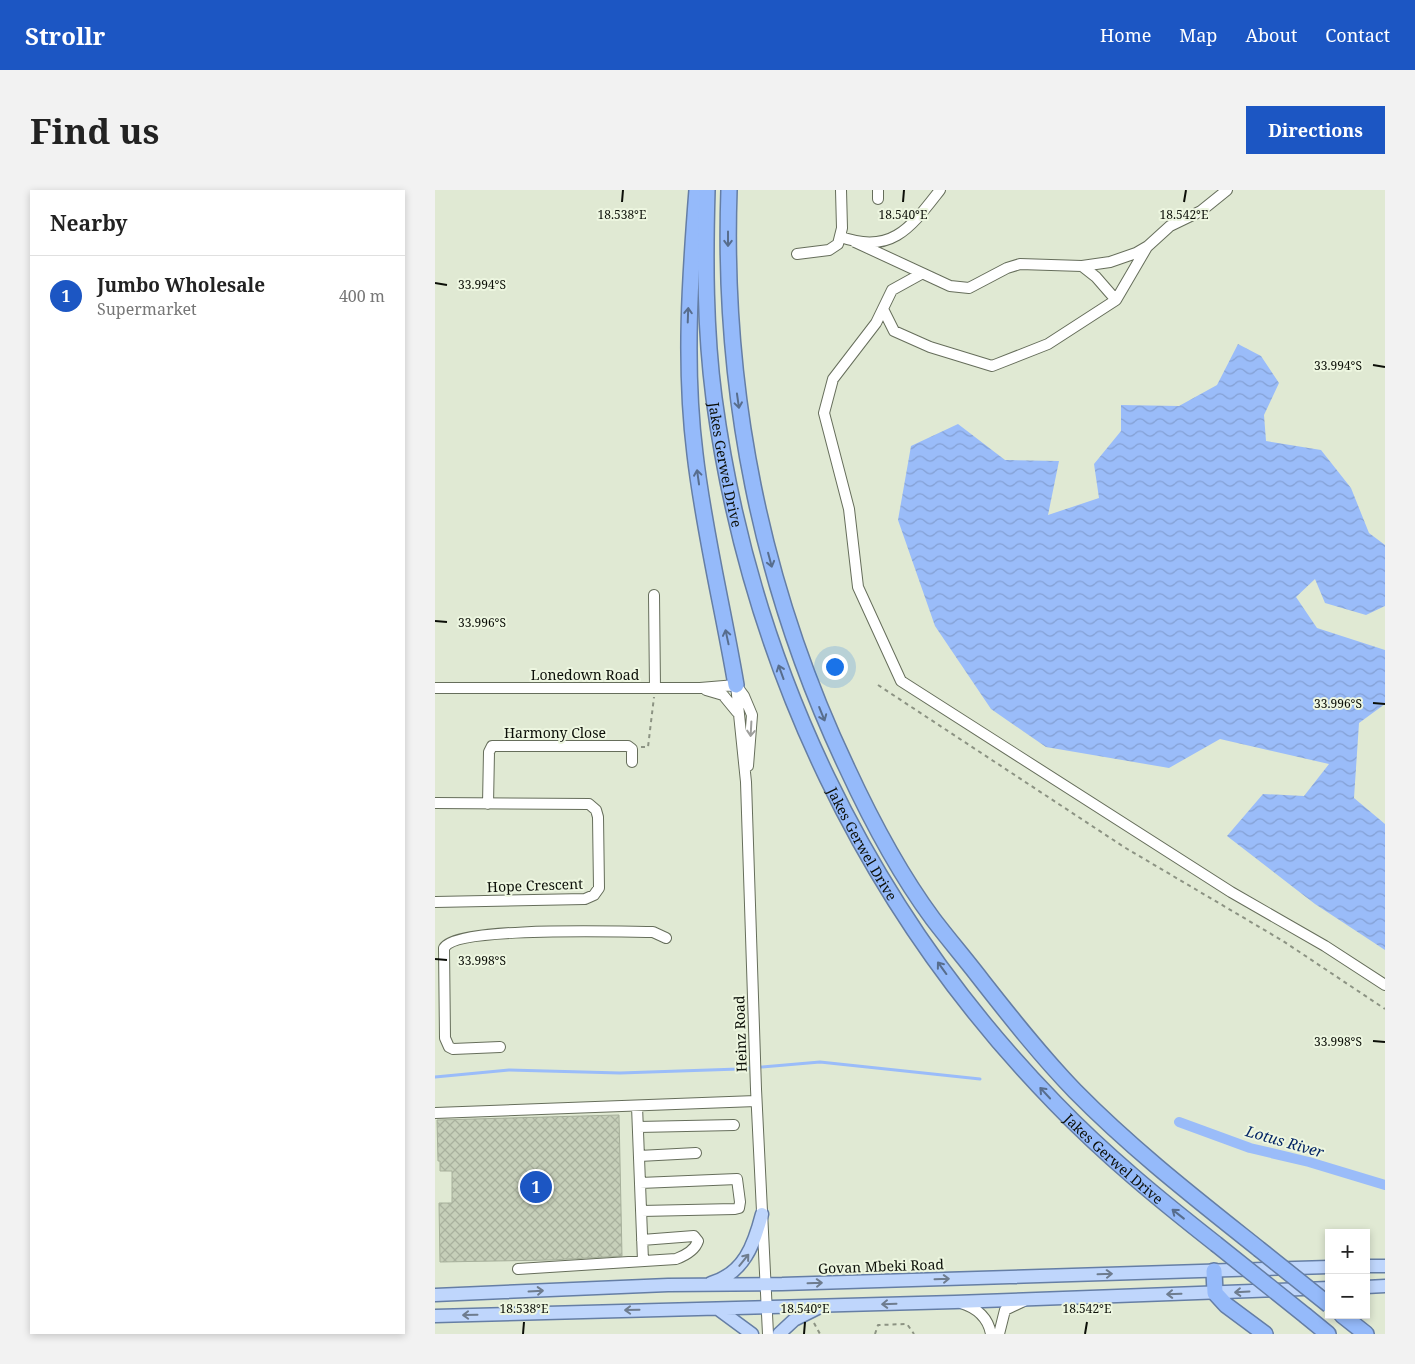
<!DOCTYPE html>
<meta charset="utf-8">
<style>
body{margin:0;font-family:"Noto Serif",serif;background:#f2f2f2;color:#222}
.controls{position:absolute;right:15px;bottom:15px;display:grid;overflow:hidden;border-radius:0px;box-shadow:0 2px 8px #0003}
.controls button{width:45px;height:45px;display:grid;place-items:center;padding:0;border:0;border-bottom:1px solid #e0e0e0;background:#fff;color:#222;font:25px sans-serif}
.you{position:absolute;left:399px;top:476px;width:18px;height:18px;margin:-12px;border:4px solid #fff;border-radius:50%;background:#1a73e8;box-shadow:0 0 0 8px #1a73e833}
.badge{display:grid;place-items:center;width:32px;height:32px;border-radius:50%;background:#1c56c3;color:#fff;font-size:16px;font-weight:700}
.pin{position:absolute;translate:-50% -50%;border:2px solid #fff;box-shadow:0 1px 5px #0006}
.list{margin:0;padding:0;list-style:none}
h2{display:flex;justify-content:space-between;align-items:center;height:65px;margin:0;padding:0 20px;font-size:21px}
h2 small{font-size:16px;font-weight:400;color:#767676}
.list li{display:grid;grid-template-columns:32px 1fr auto;gap:15px;align-items:center;box-sizing:border-box;height:80px;padding:0 20px;border-top:1px solid #e0e0e0}
.list b{display:block;font-size:19px;white-space:nowrap}
.list p{margin:0;font-size:16px;white-space:nowrap;color:#767676}
.list em{font-size:16px;font-style:normal;color:#767676}
.map{position:relative;flex:none;width:950px;height:1144px;overflow:hidden;border-radius:0px}
header{display:flex;align-items:center;gap:30px;box-sizing:border-box;height:70px;padding:0 25px;background:#1c56c3;color:#fff}
header strong{font-size:24px}
nav{display:flex;gap:28px;margin-inline-start:auto;font-size:18px}
.intro{display:flex;align-items:center;justify-content:space-between;box-sizing:border-box;height:120px;padding:0 30px}
h1{margin:0;font-size:35px}
.button{padding:12px 22px;border-radius:0px;background:#1c56c3;color:#fff;font-size:18px;font-weight:700}
main{display:flex;gap:30px;padding:0 30px}
aside{flex:1;background:#fff;border-radius:0px;box-shadow:0 2px 8px #0003}
.map>svg:first-child{display:block}
.water{fill:url(#water-waves)}
.lines{fill:none;stroke-linecap:round;stroke-linejoin:round}
.stream{stroke:#9abcf9;stroke-width:3}
.canal{stroke:#9abcf9;stroke-width:10}
.building{fill:url(#building-cross-hatch);stroke:#a7b09b}
.minor-casing{stroke:#666e5b;stroke-width:12}
.major-casing{stroke:#657ea5;stroke-width:15}
.highway-casing{stroke:#657ea5;stroke-width:18}
.path{stroke:#8c9383;stroke-width:2;stroke-dasharray:4 4;stroke-linecap:butt}
.minor{stroke:#fff;stroke-width:10}
.major{stroke:#bfd6fc;stroke-width:12}
.highway{stroke:#95bafa;stroke-width:15}
.highway-bridge-casing{stroke:#657ea5;stroke-width:18;stroke-linecap:butt}
.highway-bridge{stroke:#95bafa;stroke-width:15}
.oneway{stroke:#576d8d}
.oneway2{stroke:#9e9f9c}
.oneway3{stroke:#6e7c8e}
.ticks{fill:none;stroke:#0c0f08;stroke-width:2}
.labels{text-anchor:middle;dominant-baseline:central;stroke-width:4;stroke-linejoin:round;paint-order:stroke}
.street-label{font-size:14px;fill:#0c0f08;stroke:#edf6e0}
.water-label{font-size:15px;font-style:italic;fill:#052666;stroke:#edf6e0}
.ticks-label{font-size:12px;text-anchor:middle;fill:#0c0f08;stroke:#edf6e0;stroke-width:4;stroke-linejoin:round;paint-order:stroke}
</style>
<header>
<strong>Strollr</strong>
<nav><a>Home</a><a>Map</a><a>About</a><a>Contact</a></nav>
</header>
<div class="intro"><h1>Find us</h1><a class="button">Directions</a></div>
<main>
<aside>
<h2>Nearby<small></small></h2>
<ul class="list">
<li><span class="badge">1</span><div><b>Jumbo Wholesale</b><p>Supermarket</p></div><em>400 m</em></li>
</ul>
</aside>
<div class="map">
<svg width="950" height="1144" viewBox="0 0 950 1144">
<defs>
<pattern id="water-waves" width="16" height="10" patternUnits="userSpaceOnUse" patternTransform="scale(1.25)"><rect width="16" height="10" fill="#9abcf9"/><path d="M0 5q4-4 8 0t8 0" fill="none" stroke="#84a0d4"/></pattern>
<pattern id="building-cross-hatch" width="8" height="8" patternUnits="userSpaceOnUse" patternTransform="scale(1.25)"><rect width="8" height="8" fill="#c6cfb9"/><path d="M0 0l8 8M0 8l8-8" fill="none" stroke="#a9b19e"/></pattern>
</defs>
<rect width="100%" height="100%" fill="#e0e9d3"/>
<path class="water" d="M 803,154 L 826,166 L 844,193 L 829,225 L 831,251 L 886,260 L 916,298 L 934,343 L 950,355 L 950,416 L 931,425 L 890,413 L 880,389 L 861,407 L 882,438 L 950,460 L 950,514 L 924,533 L 919,608 L 950,634 L 950,760 L 880,714 L 792,646 L 828,604 L 869,606 L 894,574 L 785,549 L 734,578 L 611,557 L 556,519 L 500,436 L 463,330 L 476,256 L 523,234 L 570,270 L 624,271 L 613,325 L 664,308 L 659,274 L 686,241 L 686,215 L 744,216 L 782,195 Z"/>
<g class="lines">
<path class="stream" d="M 0,887 L 74,880 L 185,883 L 304,879 L 385,872 L 545,889"/>
<path class="canal" d="M 744,932 L 815,958 L 874,972 L 950,995"/>
</g>
<path class="building" d="M 184,925 L 187,1066 L 116,1070 L 5,1072 L 4,1013 L 17,1013 L 17,981 L 5,981 L 5,971 L 3,971 L 2,930 Z"/>
<g class="lines">
<defs>
<path id="minor" d="M 443,9 L 443,0
M 406,47 C 457,65 476,37 505,0
M 420,52 L 515,96 L 534,98 L 572,78 L 585,74 L 647,76 L 675,72 L 701,63 L 713,56 L 735,36 L 766,21 L 792,0
M 362,64 L 394,60 L 403,54 L 407,38 L 406,0
M 486,84 L 457,100 L 441,133 L 398,189 L 389,223 L 414,319 L 423,397 L 466,491 L 796,702 L 890,756 L 950,795
M 681,110 L 712,57
M 448,119 L 459,141 L 495,157 L 557,176 L 613,154 L 681,110 L 661,87 L 647,76
M 219,405 L 220,498
M 301,495 L 311,592 L 321,899 L 333,1144
M 301,495 L 309,506 L 317,525 L 313,576
M 0,498 L 265,498 L 301,495
M 271,500 L 288,505 L 302,522
M 0,613 L 154,614 L 161,620 L 163,627 L 164,698 L 159,705 L 150,709 L 0,712
M 53,614 L 54,562 L 57,556 L 193,556 L 197,559 L 197,572
M 65,857 L 18,859 L 14,857 L 10,848 L 9,758 C 21,736 187,742 218,742 L 231,748
M 202,916 L 208,1071
M 0,923 L 321,911
M 203,937 L 299,935
M 204,966 L 261,963
M 205,993 L 302,989 L 305,1012 L 304,1018 L 300,1019 L 206,1021
M 83,1079 L 241,1069 C 249,1066 260,1060 263,1051 L 259,1046 L 207,1050
M 526,1113 C 542,1118 553,1127 556,1144
M 564,1144 L 570,1120 L 589,1111"/>
<path id="major" d="M 931,1076 L 950,1076
M 276,1093 C 309,1083 319,1055 327,1024
M 931,1097 L 950,1096
M 0,1105 L 233,1095 L 347,1094 L 894,1077
M 283,1119 L 317,1144
M 0,1126 L 520,1112 L 894,1098
M 344,1144 L 359,1130 L 383,1118"/>
<g id="highway">
<path d="M 262,0 C 255,88 249,176 260,264 C 269,342 288,418 301,495"/>
<path id="s1" d="M 272,0 C 270,70 270,139 279,208 C 315,475 432,720 620,913 C 670,965 725,1010 781,1054"/>
<path d="M 294,0 C 287,200 326,397 412,578 C 436,630 464,683 498,729 C 514,750 532,771 548,792 C 577,829 607,867 640,901 C 697,959 760,1008 824,1059"/>
<path d="M 779,1081 L 780,1103 L 791,1115 L 830,1144"/>
<path d="M 907,1125 L 931,1144"/>
<path d="M 871,1126 L 893,1144"/>
</g>
</defs>
<use href="#minor" class="minor-casing"/>
<use href="#major" class="major-casing"/>
<use href="#highway" class="highway-casing"/>
<path class="path" d="M 443,495 L 689,657 L 848,751 L 950,819
M 206,557 L 213,557 L 219,507
M 379,1133 L 385,1144
M 440,1144 L 443,1135 L 472,1134 L 479,1144"/>
<use href="#minor" class="minor"/>
<use href="#major" class="major"/>
<use href="#highway" class="highway"/>
<defs>
<path id="highway-bridge" d="M 781,1054 L 871,1126
M 824,1059 L 894,1115"/>
</defs>
<use href="#highway-bridge" class="highway-bridge-casing"/>
<use href="#highway-bridge" class="highway-bridge"/>
</g>
<defs><path id="oneway-shaft" d="M-6 0H5M1.5-3L5.5 0L1.5 3" fill="none" stroke-width="1.6" stroke-linecap="round" stroke-linejoin="round" transform="scale(1.25)"/></defs>
<g class="oneway">
<use href="#oneway-shaft" transform="translate(293 49) rotate(90)"/>
<use href="#oneway-shaft" transform="translate(253 125) rotate(-88)"/>
<use href="#oneway-shaft" transform="translate(303 211) rotate(82)"/>
<use href="#oneway-shaft" transform="translate(263 287) rotate(-98)"/>
<use href="#oneway-shaft" transform="translate(335 370) rotate(75)"/>
<use href="#oneway-shaft" transform="translate(292 447) rotate(-102)"/>
<use href="#oneway-shaft" transform="translate(346 482) rotate(-110)"/>
<use href="#oneway-shaft" transform="translate(387 524) rotate(68)"/>
<use href="#oneway-shaft" transform="translate(507 778) rotate(-126)"/>
<use href="#oneway-shaft" transform="translate(610 903) rotate(-133)"/>
<use href="#oneway-shaft" transform="translate(743 1024) rotate(-142)"/>
</g>
<use class="oneway2" href="#oneway-shaft" transform="translate(316 539) rotate(93)"/>
<g class="oneway3">
<use href="#oneway-shaft" transform="translate(309 1070) rotate(-51)"/>
<use href="#oneway-shaft" transform="translate(670 1084) rotate(-2)"/>
<use href="#oneway-shaft" transform="translate(507 1089) rotate(-2)"/>
<use href="#oneway-shaft" transform="translate(380 1093) rotate(-2)"/>
<use href="#oneway-shaft" transform="translate(101 1101) rotate(-3)"/>
<use href="#oneway-shaft" transform="translate(807 1102) rotate(177)"/>
<use href="#oneway-shaft" transform="translate(739 1104) rotate(178)"/>
<use href="#oneway-shaft" transform="translate(454 1114) rotate(178)"/>
<use href="#oneway-shaft" transform="translate(197 1120) rotate(179)"/>
<use href="#oneway-shaft" transform="translate(35 1125) rotate(179)"/>
</g>
<path class="ticks" d="M 187,12 L 188,0M 468,12 L 469,0M 749,12 L 751,0M 0,93 L 12,95M 938,175 L 950,177M 0,431 L 12,432M 938,513 L 950,514M 0,769 L 12,770M 938,851 L 950,852M 88,1144 L 89,1132M 369,1144 L 370,1132M 650,1144 L 652,1132"/>
<g class="labels">
<g class="street-label">
<text stroke="none"><textPath href="#s1" startOffset="276">Jakes Gerwel Drive</textPath></text>
<text x="150" y="484">Lonedown Road</text>
<text x="120" y="542">Harmony Close</text>
<text stroke="none"><textPath href="#s1" startOffset="681">Jakes Gerwel Drive</textPath></text>
<text transform="translate(100 695) rotate(-2)">Hope Crescent</text>
<text transform="translate(305 844) rotate(-92)">Heinz Road</text>
<text stroke="none"><textPath href="#s1" startOffset="1086">Jakes Gerwel Drive</textPath></text>
<text transform="translate(446 1076) rotate(-2)">Govan Mbeki Road</text>
</g>
<g class="water-label">
<text transform="translate(850 951) rotate(16)">Lotus River</text>
</g>
</g>
<g class="ticks-label">
<text x="187" y="29">18.538°E</text>
<text x="468" y="29">18.540°E</text>
<text x="749" y="29">18.542°E</text>
<text x="47" y="99">33.994°S</text>
<text x="903" y="180">33.994°S</text>
<text x="47" y="437">33.996°S</text>
<text x="903" y="518">33.996°S</text>
<text x="47" y="775">33.998°S</text>
<text x="903" y="856">33.998°S</text>
<text x="89" y="1123">18.538°E</text>
<text x="370" y="1123">18.540°E</text>
<text x="652" y="1123">18.542°E</text>
</g>
</svg>
<div class="controls">
<button>+</button>
<button>−</button>
</div>
<div class="you"></div>
<div class="pin badge" style="left:101px;top:997px">1</div>
</div>
</main>
